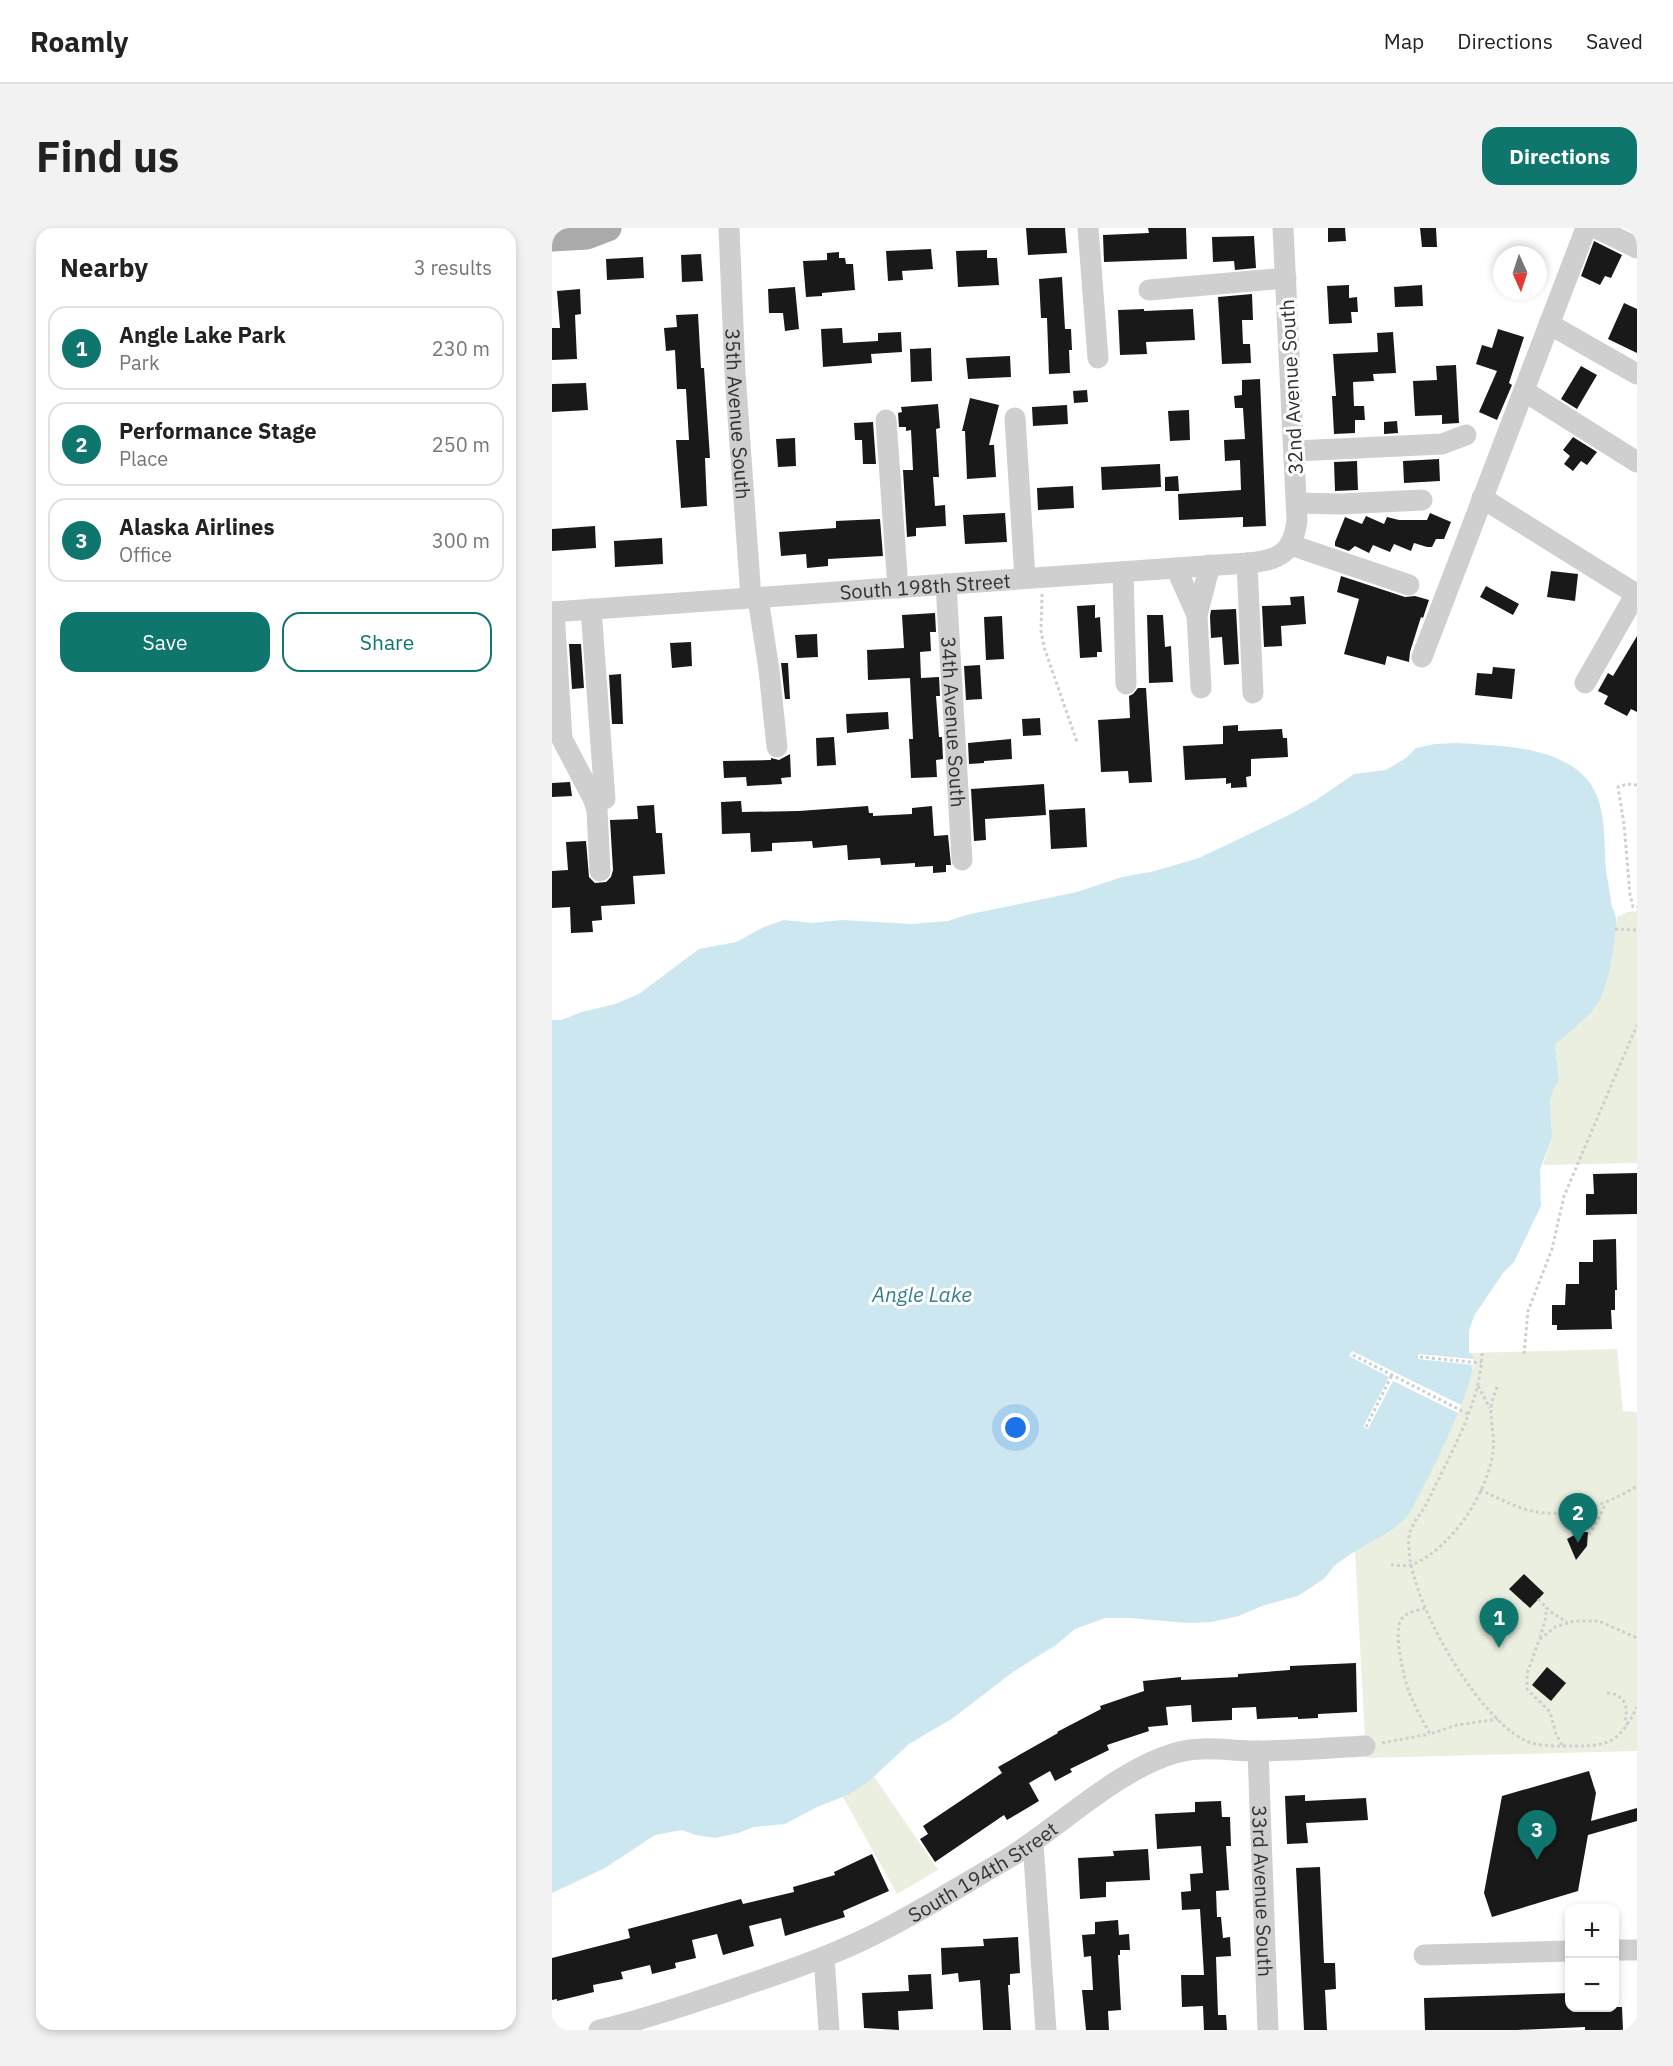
<!DOCTYPE html>
<meta charset="utf-8">
<style>
body{margin:0;font-family:"IBM Plex Sans",sans-serif;background:#f2f2f2;color:#222}
.controls{position:absolute;right:18px;bottom:18px;display:grid;overflow:hidden;border-radius:12px;box-shadow:0 3px 9px #0003}
.controls button{width:54px;height:54px;display:grid;place-items:center;padding:0;border:0;border-bottom:2px solid #e0e0e0;background:#fff;color:#222;font:30px sans-serif}
.compass{position:absolute;left:941px;top:18px;width:54px;height:54px;border-radius:50%;background:#fff;box-shadow:0 3px 9px #0003;rotate:177deg}
.you{position:absolute;left:464px;top:1200px;width:21px;height:21px;margin:-15px;border:4px solid #fff;border-radius:50%;background:#1a73e8;box-shadow:0 0 0 9px #1a73e833}
.badge{display:grid;place-items:center;width:39px;height:39px;border-radius:50%;background:#0f766e;color:#fff;font-size:20px;font-weight:700}
.pin{position:absolute;translate:-50% -50px;filter:drop-shadow(0 2px 3px #0008)}
.pin::after{content:'';position:absolute;top:32px;width:21px;height:18px;background:inherit;clip-path:polygon(0 0,100% 0,50% 100%)}
.list{margin:0;padding:0;list-style:none}
h2{display:flex;justify-content:space-between;align-items:center;height:78px;margin:0;padding:0 24px;font-size:26px}
h2 small{font-size:20px;font-weight:400;color:#767676}
.list li{display:grid;grid-template-columns:39px 1fr auto;gap:18px;align-items:center;box-sizing:border-box;height:84px;margin:0 12px 12px;padding:0 12px;border:2px solid #e0e0e0;border-radius:18px}
.list b{display:block;font-size:22px;white-space:nowrap}
.list p{margin:0;font-size:20px;white-space:nowrap;color:#767676}
.list em{font-size:20px;font-style:normal;color:#767676}
.actions{display:flex;gap:12px;padding:18px 24px}
.actions a{flex:1;padding:14px 0;border:2px solid #0f766e;border-radius:18px;text-align:center;font-size:21px;color:#0f766e}
.actions .main{background:#0f766e;color:#fff}
.map{position:relative;flex:none;width:1085px;height:1802px;overflow:hidden;border-radius:18px}
header{display:flex;align-items:center;gap:36px;box-sizing:border-box;height:84px;padding:0 30px;background:#fff;border-bottom:2px solid #e0e0e0}
header strong{font-size:28px}
nav{display:flex;gap:33px;margin-inline-start:auto;font-size:21px}
.intro{display:flex;align-items:center;justify-content:space-between;box-sizing:border-box;height:144px;padding:0 36px}
h1{margin:0;font-size:42px}
.button{padding:15px 27px;border-radius:18px;background:#0f766e;color:#fff;font-size:21px;font-weight:700}
main{display:flex;gap:36px;padding:0 36px}
aside{flex:1;background:#fff;border-radius:18px;box-shadow:0 3px 9px #0003}
.map>svg:first-child{display:block}
.green{fill:#ebefe0}
.water{fill:#cce7ef}
.pier{fill:#fff}
.building{fill:#191919}
.lines{fill:none;stroke-linecap:round;stroke-linejoin:round}
.path{stroke:#cfcfcf;stroke-width:3;stroke-dasharray:3 3;stroke-linecap:butt}
.minor{stroke:#cfcfcf;stroke-width:21}
.major{stroke:#aaa;stroke-width:27}
.labels{text-anchor:middle;dominant-baseline:central;stroke-width:6;stroke-linejoin:round;paint-order:stroke}
.street-label{font-size:20px;fill:#323232;stroke:#fff}
.water-label{font-size:21px;font-style:italic;fill:#387e93;stroke:#fff}
</style>
<header>
<strong>Roamly</strong>
<nav><a>Map</a><a>Directions</a><a>Saved</a></nav>
</header>
<div class="intro"><h1>Find us</h1><a class="button">Directions</a></div>
<main>
<aside>
<h2>Nearby<small>3 results</small></h2>
<ul class="list">
<li><span class="badge">1</span><div><b>Angle Lake Park</b><p>Park</p></div><em>230 m</em></li>
<li><span class="badge">2</span><div><b>Performance Stage</b><p>Place</p></div><em>250 m</em></li>
<li><span class="badge">3</span><div><b>Alaska Airlines</b><p>Office</p></div><em>300 m</em></li>
</ul>
<div class="actions"><a class="main">Save</a><a>Share</a></div>
</aside>
<div class="map">
<svg width="1085" height="1802" viewBox="0 0 1085 1802">
<rect width="100%" height="100%" fill="#fff"/>
<path class="green" d="M 1085,683 L 1085,935 L 991,937 L 1000,909 L 998,874 L 1001,863 L 1007,852 L 1003,817 L 1017,803 L 1059,736 L 1065,689 L 1076,684 Z
M 1065,1121 L 1071,1183 L 1085,1184 L 1085,1523 L 814,1530 L 803,1323 C 825,1311 847,1300 861,1280 L 906,1185 L 922,1137 L 917,1125 Z
M 322,1548 L 386,1642 L 345,1666 L 291,1569 Z"/>
<path class="water" d="M 905,515 C 945,518 990,517 1024,541 C 1057,565 1051,608 1054,643 C 1056,654 1058,667 1060,679 C 1062,683 1064,687 1064,692 C 1064,712 1057,754 1048,772 C 1038,790 1017,803 1003,817 L 1007,852 L 1001,863 L 998,874 L 1000,909 L 988,942 L 989,978 L 962,1034 L 951,1045 L 922,1088 L 917,1103 L 917,1124 L 921,1128 C 925,1158 876,1249 861,1280 L 853,1291 L 840,1302 L 797,1327 L 782,1338 L 773,1350 L 746,1368 L 710,1378 L 687,1388 L 659,1394 L 635,1395 L 578,1390 L 553,1390 L 523,1401 L 504,1417 L 461,1444 L 401,1490 L 357,1516 L 316,1554 L 296,1567 L 265,1579 L 233,1596 L 202,1599 L 186,1605 L 163,1610 L 144,1607 L 130,1602 L 103,1607 L 53,1640 L 0,1665 L 0,792 L 9,792 L 30,784 L 63,776 L 87,766 L 147,721 L 184,714 L 212,699 L 232,692 L 260,695 L 290,692 L 359,696 L 396,693 L 414,687 L 525,664 L 570,649 L 603,643 L 647,630 L 735,588 L 764,572 L 802,546 L 834,542 L 854,530 L 864,520 L 883,516 Z"/>
<path class="pier" d="M 800,1123 L 909,1177 L 906,1185 L 841,1153 L 816,1201 L 811,1199 L 837,1149 L 797,1128 Z
M 866,1126 L 921,1131 L 922,1137 L 866,1131 Z"/>
<path class="building" d="M 474,0 L 513,0 L 515,25 L 476,27 Z
M 596,0 L 634,0 L 635,31 L 552,34 L 551,7 L 597,5 Z
M 776,0 L 793,0 L 794,13 L 776,14 Z
M 868,0 L 884,0 L 885,19 L 870,19 Z
M 702,8 L 704,40 L 683,42 L 682,33 L 661,34 L 660,9 Z
M 1042,13 L 1070,27 L 1059,50 L 1053,48 L 1048,57 L 1029,48 Z
M 379,21 L 381,41 L 350,43 L 351,52 L 336,53 L 334,23 Z
M 435,22 L 435,30 L 445,30 L 447,57 L 406,59 L 404,23 Z
M 287,24 L 287,30 L 293,30 L 294,36 L 301,36 L 303,62 L 270,65 L 270,68 L 254,69 L 251,33 L 275,32 L 275,25 Z
M 149,26 L 151,53 L 130,54 L 129,27 Z
M 91,29 L 92,50 L 55,52 L 54,31 Z
M 510,49 L 513,101 L 519,101 L 520,122 L 517,122 L 518,145 L 497,146 L 495,90 L 489,90 L 487,51 Z
M 797,57 L 797,70 L 805,69 L 806,84 L 799,84 L 800,95 L 777,96 L 775,58 Z
M 870,57 L 871,78 L 843,79 L 842,59 Z
M 243,59 L 247,101 L 233,103 L 231,85 L 217,85 L 216,61 Z
M 28,61 L 29,86 L 23,87 L 25,131 L 0,132 L 0,100 L 8,100 L 5,63 Z
M 700,66 L 701,92 L 690,92 L 691,116 L 698,116 L 699,135 L 670,136 L 666,69 Z
M 1072,75 L 1085,81 L 1085,125 L 1056,111 Z
M 592,81 L 592,83 L 641,81 L 643,112 L 594,114 L 595,126 L 568,127 L 566,82 Z
M 146,86 L 149,140 L 152,140 L 158,230 L 153,230 L 155,278 L 129,280 L 124,212 L 137,212 L 134,161 L 125,161 L 123,122 L 114,123 L 112,100 L 125,99 L 124,87 Z
M 290,100 L 291,115 L 326,113 L 326,105 L 349,104 L 350,124 L 319,126 L 320,135 L 271,139 L 269,101 Z
M 946,101 L 972,109 L 957,155 L 960,157 L 945,192 L 927,184 L 945,143 L 924,136 L 930,117 L 940,120 Z
M 841,104 L 844,145 L 821,146 L 822,153 L 801,154 L 802,178 L 812,178 L 813,192 L 803,192 L 803,205 L 782,206 L 780,168 L 784,168 L 781,126 L 826,124 L 825,105 Z
M 379,120 L 380,153 L 359,154 L 358,121 Z
M 458,128 L 459,149 L 416,151 L 414,130 Z
M 904,137 L 907,195 L 890,196 L 890,187 L 863,188 L 861,153 L 885,152 L 884,138 Z
M 1029,138 L 1045,147 L 1025,181 L 1009,171 Z
M 708,151 L 714,298 L 691,299 L 691,289 L 627,292 L 626,266 L 689,262 L 688,232 L 673,233 L 672,212 L 693,211 L 691,180 L 683,180 L 682,168 L 690,167 L 690,152 Z
M 34,155 L 36,182 L 0,184 L 0,156 Z
M 535,162 L 536,174 L 522,175 L 521,163 Z
M 418,170 L 447,177 L 437,217 L 442,217 L 444,249 L 415,251 L 413,203 L 410,203 Z
M 386,176 L 388,200 L 384,201 L 387,249 L 381,249 L 383,278 L 393,277 L 394,298 L 364,300 L 364,308 L 355,309 L 351,242 L 361,242 L 359,202 L 354,203 L 354,199 L 347,199 L 346,185 L 350,184 L 349,179 Z
M 515,177 L 516,196 L 481,198 L 480,179 Z
M 637,182 L 638,212 L 618,213 L 616,183 Z
M 845,193 L 846,205 L 832,206 L 832,194 Z
M 321,194 L 324,236 L 311,236 L 310,212 L 303,212 L 302,195 Z
M 1021,209 L 1045,224 L 1035,237 L 1029,233 L 1021,243 L 1012,236 L 1018,228 L 1011,222 Z
M 243,210 L 244,238 L 226,239 L 224,211 Z
M 887,231 L 888,253 L 852,255 L 851,233 Z
M 805,233 L 806,262 L 783,263 L 782,234 Z
M 608,236 L 609,259 L 550,262 L 549,239 Z
M 626,248 L 627,263 L 613,263 L 613,249 Z
M 521,258 L 522,280 L 486,282 L 485,260 Z
M 453,285 L 455,314 L 413,316 L 411,287 Z
M 878,285 L 899,294 L 892,311 L 884,311 L 880,319 L 875,319 L 862,315 L 859,323 L 842,316 L 838,324 L 821,317 L 817,325 L 803,318 L 797,323 L 783,318 L 783,314 L 793,289 L 810,296 L 814,288 L 832,296 L 835,289 L 847,292 L 875,292 Z
M 328,291 L 331,328 L 276,331 L 276,338 L 255,340 L 254,326 L 229,328 L 227,304 L 284,300 L 284,293 Z
M 43,298 L 44,320 L 0,323 L 0,301 Z
M 110,310 L 111,336 L 63,339 L 62,313 Z
M 999,343 L 1026,346 L 1023,373 L 995,369 Z
M 789,348 L 853,369 L 863,368 L 877,372 L 871,390 L 869,389 L 858,424 L 857,434 L 835,428 L 833,437 L 792,426 L 807,371 L 785,364 Z
M 934,358 L 967,376 L 961,387 L 928,369 Z
M 752,368 L 754,396 L 729,398 L 730,418 L 712,419 L 710,378 L 739,377 L 738,369 Z
M 543,377 L 543,390 L 548,389 L 550,424 L 545,424 L 545,429 L 528,430 L 525,378 Z
M 684,381 L 687,436 L 672,437 L 670,409 L 659,410 L 658,388 L 659,382 Z
M 383,385 L 384,404 L 378,404 L 379,423 L 368,424 L 369,450 L 387,449 L 388,468 L 384,468 L 387,509 L 390,509 L 391,531 L 384,532 L 385,549 L 359,550 L 357,511 L 361,511 L 358,450 L 316,452 L 315,422 L 352,420 L 350,387 Z
M 595,387 L 611,387 L 613,419 L 619,418 L 621,454 L 597,455 Z
M 450,388 L 452,431 L 434,432 L 432,389 Z
M 265,406 L 266,429 L 245,430 L 243,407 Z
M 1085,408 L 1085,484 L 1079,481 L 1075,488 L 1052,476 L 1056,468 L 1046,463 L 1056,445 L 1061,448 Z
M 139,414 L 140,438 L 120,440 L 118,415 Z
M 17,416 L 29,416 L 32,460 L 20,461 Z
M 229,435 L 236,435 L 238,471 L 233,471 Z
M 428,437 L 430,471 L 414,472 L 412,438 Z
M 941,439 L 963,441 L 960,471 L 923,467 L 925,445 L 940,446 Z
M 69,446 L 71,496 L 60,496 L 57,447 Z
M 586,460 L 594,460 L 600,554 L 577,555 L 576,543 L 549,544 L 546,492 L 578,490 L 577,468 L 581,466 Z
M 336,484 L 337,501 L 295,505 L 294,486 Z
M 488,490 L 489,507 L 471,508 L 470,491 Z
M 686,497 L 686,503 L 730,501 L 731,510 L 735,510 L 736,529 L 699,531 L 699,548 L 694,549 L 695,559 L 679,560 L 679,555 L 674,556 L 674,550 L 633,552 L 631,518 L 671,516 L 671,498 Z
M 282,509 L 284,537 L 265,538 L 264,510 Z
M 459,511 L 460,531 L 432,533 L 432,535 L 417,536 L 416,515 Z
M 238,526 L 239,549 L 229,550 L 230,556 L 195,558 L 194,549 L 172,550 L 171,533 L 219,532 L 219,530 L 227,532 Z
M 18,554 L 20,568 L 0,569 L 0,555 Z
M 492,556 L 494,587 L 433,591 L 434,612 L 422,613 L 419,561 Z
M 189,573 L 190,584 L 247,583 L 316,578 L 317,585 L 321,585 L 321,588 L 360,586 L 360,580 L 380,578 L 382,608 L 396,607 L 399,637 L 394,637 L 394,644 L 381,645 L 381,638 L 363,639 L 363,635 L 329,637 L 328,630 L 296,632 L 295,617 L 261,620 L 260,613 L 220,615 L 220,623 L 199,624 L 198,605 L 170,606 L 169,574 Z
M 102,577 L 104,605 L 110,605 L 113,646 L 81,648 L 83,676 L 49,678 L 50,692 L 40,693 L 41,704 L 19,705 L 18,679 L 0,680 L 0,643 L 16,642 L 14,614 L 34,613 L 37,649 L 43,655 L 54,654 L 59,649 L 61,642 L 58,592 L 86,591 L 85,578 Z
M 533,580 L 535,619 L 499,621 L 497,582 Z
M 1085,945 L 1085,986 L 1034,987 L 1034,966 L 1042,966 L 1041,946 Z
M 1064,1011 L 1065,1062 L 1063,1062 L 1063,1082 L 1059,1082 L 1060,1101 L 1005,1102 L 1005,1097 L 1000,1097 L 1000,1077 L 1013,1077 L 1014,1056 L 1027,1056 L 1027,1034 L 1041,1034 L 1041,1012 Z
M 1028,1304 L 1036,1304 L 1035,1318 L 1024,1332 L 1015,1311 Z
M 972,1346 L 992,1365 L 978,1380 L 957,1361 Z
M 804,1435 L 805,1484 L 766,1486 L 766,1490 L 746,1491 L 746,1489 L 705,1491 L 704,1479 L 680,1480 L 680,1492 L 640,1494 L 639,1477 L 614,1479 L 616,1497 L 596,1499 L 597,1503 L 555,1517 L 557,1522 L 518,1541 L 520,1544 L 503,1553 L 498,1543 L 477,1555 L 487,1573 L 455,1592 L 452,1587 L 383,1634 L 368,1611 L 376,1606 L 371,1598 L 450,1545 L 446,1539 L 506,1505 L 505,1504 L 549,1481 L 548,1478 L 592,1463 L 591,1453 L 629,1449 L 629,1452 L 686,1449 L 686,1446 L 738,1442 L 738,1438 Z
M 995,1439 L 1014,1455 L 999,1473 L 980,1457 Z
M 1037,1543 L 1044,1565 L 1039,1593 L 1085,1580 L 1085,1593 L 1036,1607 L 1026,1663 L 940,1689 L 932,1665 L 950,1568 Z
M 753,1567 L 753,1573 L 814,1570 L 816,1592 L 754,1595 L 756,1615 L 735,1616 L 733,1568 Z
M 669,1573 L 670,1589 L 678,1589 L 679,1618 L 674,1618 L 677,1662 L 664,1663 L 665,1689 L 669,1689 L 671,1710 L 678,1709 L 679,1728 L 664,1729 L 666,1787 L 674,1787 L 675,1802 L 652,1802 L 651,1778 L 630,1779 L 629,1747 L 652,1747 L 648,1681 L 630,1682 L 629,1664 L 639,1663 L 638,1646 L 651,1645 L 649,1618 L 605,1621 L 603,1586 L 643,1584 L 643,1574 Z
M 596,1621 L 598,1652 L 554,1654 L 554,1669 L 528,1671 L 526,1630 L 562,1628 L 561,1623 Z
M 320,1626 L 337,1663 L 291,1683 L 293,1689 L 233,1708 L 229,1690 L 197,1698 L 202,1718 L 171,1727 L 165,1706 L 140,1712 L 144,1730 L 123,1735 L 124,1740 L 100,1746 L 98,1737 L 69,1744 L 71,1751 L 41,1757 L 42,1764 L 5,1773 L 5,1771 L 0,1772 L 0,1730 L 78,1710 L 76,1701 L 189,1671 L 191,1676 L 242,1664 L 241,1659 L 283,1647 L 282,1644 Z
M 768,1639 L 772,1735 L 783,1735 L 784,1761 L 773,1762 L 775,1802 L 752,1802 L 744,1640 Z
M 566,1692 L 567,1707 L 577,1706 L 578,1722 L 568,1722 L 568,1727 L 566,1727 L 569,1782 L 556,1783 L 557,1802 L 534,1802 L 530,1762 L 541,1762 L 539,1728 L 532,1729 L 530,1707 L 543,1706 L 543,1694 Z
M 466,1709 L 468,1745 L 458,1746 L 458,1757 L 456,1757 L 459,1802 L 431,1802 L 428,1752 L 407,1754 L 406,1745 L 390,1747 L 389,1720 L 432,1718 L 431,1711 Z
M 379,1746 L 381,1781 L 346,1783 L 347,1802 L 312,1800 L 310,1765 L 357,1763 L 356,1747 Z
M 1017,1765 L 1017,1779 L 1070,1779 L 1071,1802 L 1033,1802 L 1033,1799 L 965,1802 L 873,1802 L 872,1770 Z"/>
<g class="lines">
<path class="path" d="M 490,366 L 489,403 L 492,419 L 525,514
M 1085,557 L 1075,556 L 1066,559 L 1072,596 L 1078,666 L 1081,679 L 1085,679
M 1063,701 L 1085,702
M 930,1125 C 929,1175 897,1228 876,1273 C 870,1285 859,1295 857,1309 C 851,1363 923,1487 972,1512 C 984,1518 999,1518 1012,1518 C 1054,1518 1065,1519 1085,1479
M 972,1126 L 976,1083 L 1000,1021 L 1012,968 L 1085,797
M 801,1127 L 916,1186
M 868,1129 L 929,1135
M 926,1158 L 938,1180
M 814,1199 L 840,1147
M 928,1262 C 943,1268 957,1276 972,1281 C 1010,1293 1053,1278 1085,1258
M 1037,1307 L 1052,1280 L 1051,1276
M 839,1337 C 846,1337 856,1339 862,1336 C 901,1318 935,1266 941,1224 C 943,1209 939,1197 939,1183 C 939,1174 943,1165 946,1156
M 986,1371 L 999,1384 L 1015,1394
M 873,1380 C 865,1383 853,1384 849,1392 C 841,1405 852,1450 857,1464 C 863,1479 871,1493 878,1506 L 905,1497 L 946,1491
M 988,1410 L 994,1389 L 994,1380
M 1055,1465 C 1072,1465 1077,1479 1073,1493 L 1076,1497
M 830,1515 L 878,1506
M 1010,1517 L 1004,1506 L 998,1484 L 975,1461 L 975,1446 L 987,1412 L 1003,1399 L 1022,1393 L 1047,1393 L 1085,1410"/>
<g class="minor">
<path id="s1" d="M 177,0 L 183,145 L 199,370"/>
<path d="M 536,0 L 546,130"/>
<path d="M 1044,0 L 1085,20"/>
<path d="M 597,62 L 734,50"/>
<path d="M 997,96 L 1085,146"/>
<path d="M 972,163 L 1085,234"/>
<path d="M 463,190 L 473,350"/>
<path d="M 334,192 L 346,360"/>
<path d="M 743,223 L 890,216 L 914,207"/>
<path d="M 930,270 L 1084,366"/>
<path d="M 745,275 L 788,276 L 870,272"/>
<path d="M 739,317 L 857,357"/>
<path d="M 695,335 L 701,465"/>
<path d="M 624,340 L 645,387"/>
<path d="M 571,344 L 574,456"/>
<path id="s2" d="M 394,356 L 410,632"/>
<path d="M 206,370 L 217,442 L 225,519"/>
<path d="M 39,381 L 53,571"/>
<path id="s3" d="M 0,384 L 695,335 C 727,332 741,326 745,292 L 731,0"/>
<path d="M 2,384 L 10,511 L 41,570 L 45,582 L 48,643"/>
<path d="M 870,429 L 1034,0"/>
<path d="M 1033,455 L 1085,364"/>
<path d="M 649,460 L 645,387 L 658,337"/>
<path id="s4" d="M 706,1523 L 716,1802"/>
<path d="M 481,1615 L 494,1802"/>
<path d="M 1062,1722 L 1085,1722"/>
<path d="M 872,1727 L 1017,1723"/>
<path d="M 272,1729 L 277,1802"/>
<path id="s5" d="M 47,1802 C 87,1793 125,1780 164,1767 C 214,1750 265,1734 313,1711 C 362,1688 408,1658 455,1631 C 509,1598 563,1543 623,1525 C 649,1517 678,1523 704,1523 C 741,1523 777,1520 813,1518"/>
</g>
<path class="major" d="M 0,10 L 35,8 L 56,0"/>
</g>
<g class="labels">
<g class="street-label">
<text transform="translate(739 159) rotate(-93)">32nd Avenue South</text>
<text stroke="none"><textPath href="#s1" startOffset="186">35th Avenue South</textPath></text>
<text stroke="none"><textPath href="#s3" startOffset="374">South 198th Street</textPath></text>
<text stroke="none"><textPath href="#s2" startOffset="138">34th Avenue South</textPath></text>
<text stroke="none"><textPath href="#s5" startOffset="417">South 194th Street</textPath></text>
<text stroke="none"><textPath href="#s4" startOffset="140">33rd Avenue South</textPath></text>
</g>
<g class="water-label">
<text x="370" y="1066">Angle Lake</text>
</g>
</g>
</svg>
<div class="controls">
<button>+</button>
<button>−</button>
</div>
<svg class="compass" viewBox="-18 -18 36 36"><path d="M0-13l5 13h-10z" fill="#e53935"/><path d="M0 13l5-13h-10z" fill="#767676"/></svg>
<div class="you"></div>
<div class="pin badge" style="left:947px;top:1420px">1</div>
<div class="pin badge" style="left:1026px;top:1315px">2</div>
<div class="pin badge" style="left:985px;top:1632px">3</div>
</div>
</main>
